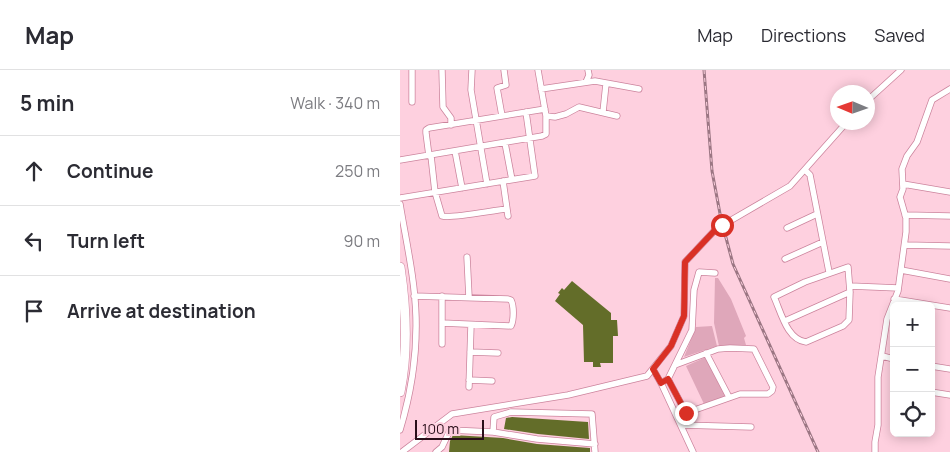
<!DOCTYPE html>
<meta charset="utf-8">
<style>
body{margin:0;font-family:Manrope,sans-serif;background:#f2f2f3;color:#2b2b33}
.controls{position:absolute;right:15px;bottom:15px;display:grid;overflow:hidden;border-radius:8px;box-shadow:0 2px 12px #0003}
.controls button{width:45px;height:45px;display:grid;place-items:center;padding:0;border:0;border-bottom:1px solid #e1e1e2;background:#fff;color:#2b2b33;font:25px sans-serif}
.compass{position:absolute;left:430px;top:15px;width:45px;height:45px;border-radius:50%;background:#fff;box-shadow:0 2px 12px #0003;rotate:272deg}
.scale{position:absolute;left:15px;bottom:12px;width:69px;box-sizing:border-box;padding-left:5px;border:2px solid #2a0f1a;border-top:0;font-size:14px;line-height:18px;white-space:nowrap;color:#2a0f1a;-webkit-text-stroke:4px #fed0df;paint-order:stroke}
.stop{position:absolute;width:15px;height:15px;margin:-11px;border:4px solid #d93025;border-radius:50%;background:#fff}
.stop.end{background:#d93025;border-color:#fff;box-shadow:0 1px 5px #0008}
.list{margin:0;padding:0;list-style:none}
h2{display:flex;justify-content:space-between;align-items:center;height:65px;margin:0;padding:0 20px;font-size:21px}
h2 small{font-size:16px;font-weight:400;color:#7c7c81}
.list li{display:grid;grid-template-columns:32px 1fr auto;gap:15px;align-items:center;box-sizing:border-box;height:70px;padding:0 20px;border-top:1px solid #e1e1e2}
.list b{display:block;font-size:19px;white-space:nowrap}
.list em{font-size:16px;font-style:normal;color:#7c7c81}
.icon{flex:none;width:28px;height:28px;fill:none;stroke:currentColor;stroke-width:2;stroke-linecap:round;stroke-linejoin:round}
.map{position:relative;flex:none;width:550px;height:382px;overflow:hidden}
header{display:flex;align-items:center;gap:30px;box-sizing:border-box;height:70px;padding:0 25px;background:#fff;border-bottom:1px solid #e1e1e2}
header strong{font-size:24px}
nav{display:flex;gap:28px;margin-inline-start:auto;font-size:18px}
main{display:flex}
aside{flex:1;background:#fff}
.map>svg:first-child{display:block}
.park{fill:#dfa7ba}
.building{fill:#636d29}
.lines{fill:none;stroke-linecap:round;stroke-linejoin:round}
.minor-casing{stroke:#cc849d;stroke-width:7}
.highway-casing{stroke:#cc849d;stroke-width:10}
.minor{stroke:#fff;stroke-width:5.5}
.highway{stroke:#fff;stroke-width:9}
.rail-casing{stroke:#9b7683;stroke-width:3}
.rail{stroke:#fed0df;stroke-width:1;stroke-dasharray:4;stroke-linecap:butt}
.route{stroke:#d93025;stroke-width:6}
</style>
<header>
<strong>Map</strong>
<nav><a>Map</a><a>Directions</a><a>Saved</a></nav>
</header>
<main>
<aside>
<h2>5 min<small>Walk · 340 m</small></h2>
<ul class="list">
<li><svg class="icon" aria-label="ahead" viewBox="0 0 24 24"><path d="M12 20V5M6 11l6-6 6 6"/></svg><div><b>Continue</b></div><em>250 m</em></li>
<li><svg class="icon" aria-label="left" viewBox="0 0 24 24"><path d="M17 20v-9H6M10 6l-5 5 5 5"/></svg><div><b>Turn left</b></div><em>90 m</em></li>
<li><svg class="icon" aria-label="arrive" viewBox="0 0 24 24"><path d="M6 21V4h12l-3 4 3 4H6"/></svg><div><b>Arrive at destination</b></div></li>
</ul>
</aside>
<div class="map">
<svg width="550" height="382" viewBox="0 0 550 382">
<rect width="100%" height="100%" fill="#fed0df"/>
<path class="park" d="M 315,208 L 318,208 L 331,229 L 346,266 L 344,268 L 346,275 L 319,276 L 314,253 Z
M 312,256 L 317,276 L 284,287 L 296,257 Z
M 306,287 L 326,327 L 304,334 L 286,296 Z"/>
<path class="building" d="M 172,211 L 211,243 L 211,250 L 217,250 L 218,266 L 213,266 L 213,293 L 200,293 L 201,297 L 193,297 L 193,292 L 184,292 L 183,255 L 155,231 L 160,224 L 158,223 L 162,218 L 164,220 Z
M 112,347 L 188,352 L 189,369 L 138,364 L 104,359 L 106,348 Z
M 53,365 L 103,368 L 137,374 L 190,378 L 190,382 L 49,382 L 50,371 Z"/>
<g class="lines">
<defs>
<path id="minor" d="M 12,0 L 12,32
M 42,0 L 43,37 L 51,48 L 51,55
M 72,0 L 71,20 L 87,114
M 138,0 L 146,46 L 155,47 L 166,44 L 179,37 L 217,46
M 186,12 L 189,5 L 188,0
M 141,19 L 195,11 L 239,19
M 468,30 L 501,0
M 203,42 L 206,14
M 102,46 L 97,18 L 106,15 L 104,0
M 105,73 L 112,110
M 55,81 L 62,118
M 29,86 L 26,63 L 26,60 L 29,58 L 145,39
M 31,86 L 35,122 L 42,146 C 51,149 94,140 107,139
M 0,90 L 142,66 L 146,64 L 146,46
M 405,100 L 410,105 L 429,202
M 103,111 L 108,146
M 503,114 L 550,122
M 0,128 L 135,106 L 126,42
M 0,134 C 6,171 15,209 16,247 C 17,284 11,324 0,360
M 505,145 L 550,146
M 387,158 L 417,144
M 505,175 L 550,176
M 67,187 L 69,227
M 385,189 L 423,172
M 448,197 L 450,222 L 449,250 L 443,256 L 406,272 C 387,270 381,242 374,227 L 405,212 Z
M 501,200 L 550,209
M 450,216 L 498,218
M 14,226 L 108,229 L 111,230 C 114,236 114,250 111,256 L 42,253
M 494,229 L 550,238
M 385,251 L 450,222
M 42,274 L 42,226
M 70,282 L 98,283
M 306,283 L 329,327
M 482,286 L 494,289
M 531,296 L 550,299
M 253,299 L 262,315 L 293,382
M 268,309 L 286,343 L 340,324 L 368,324 L 372,321 L 373,317 L 354,279 L 330,278 L 318,279 L 275,295
M 69,310 L 92,311
M 261,313 L 268,309 L 292,260 L 294,220 L 299,202 L 315,203
M 69,317 L 71,255
M 531,322 L 550,325
M 281,355 L 351,357
M 93,362 L 137,369 L 195,374
M 2,382 L 52,344 L 168,325 L 247,306 L 271,276 L 284,246 L 285,192 L 316,159 L 390,116 L 447,52
M 36,382 L 42,377 L 50,360 L 93,362 L 94,347 L 111,342 L 192,344 L 195,382
M 475,382 L 475,372 L 478,355 L 478,307 L 487,249 L 498,221 L 506,162 L 506,148 L 500,127 L 503,119 L 502,99 L 507,86 L 517,72 L 532,30 L 550,19"/>
<path id="highway" d="M 0,197 C 6,237 8,282 0,322"/>
</defs>
<use href="#minor" class="minor-casing"/>
<use href="#highway" class="highway-casing"/>
<use href="#minor" class="minor"/>
<use href="#highway" class="highway"/>
<defs>
<path id="rail" d="M 304,0 L 312,101 L 321,149 L 333,194 L 418,382"/>
</defs>
<use href="#rail" class="rail-casing"/>
<use href="#rail" class="rail"/>
</g>
<g class="lines">
<path class="route" d="M 286,343 L 268,309 L 261,313 L 253,299 L 271,276 L 284,246 L 285,192 L 316,159 L 322,155"/>
</g>
</svg>
<div class="controls">
<button>+</button>
<button>−</button>
<button><svg class="icon" aria-label="locate" viewBox="0 0 24 24"><circle cx="12" cy="12" r="6"/><path d="M12 2v4M12 18v4M2 12h4M18 12h4"/></svg></button>
</div>
<svg class="compass" viewBox="-18 -18 36 36"><path d="M0-13l5 13h-10z" fill="#e53935"/><path d="M0 13l5-13h-10z" fill="#7c7c81"/></svg>
<div class="scale">100 m</div>
<div class="stop" style="left:322px;top:155px"></div>
<div class="stop end" style="left:286px;top:343px"></div>
</div>
</main>
